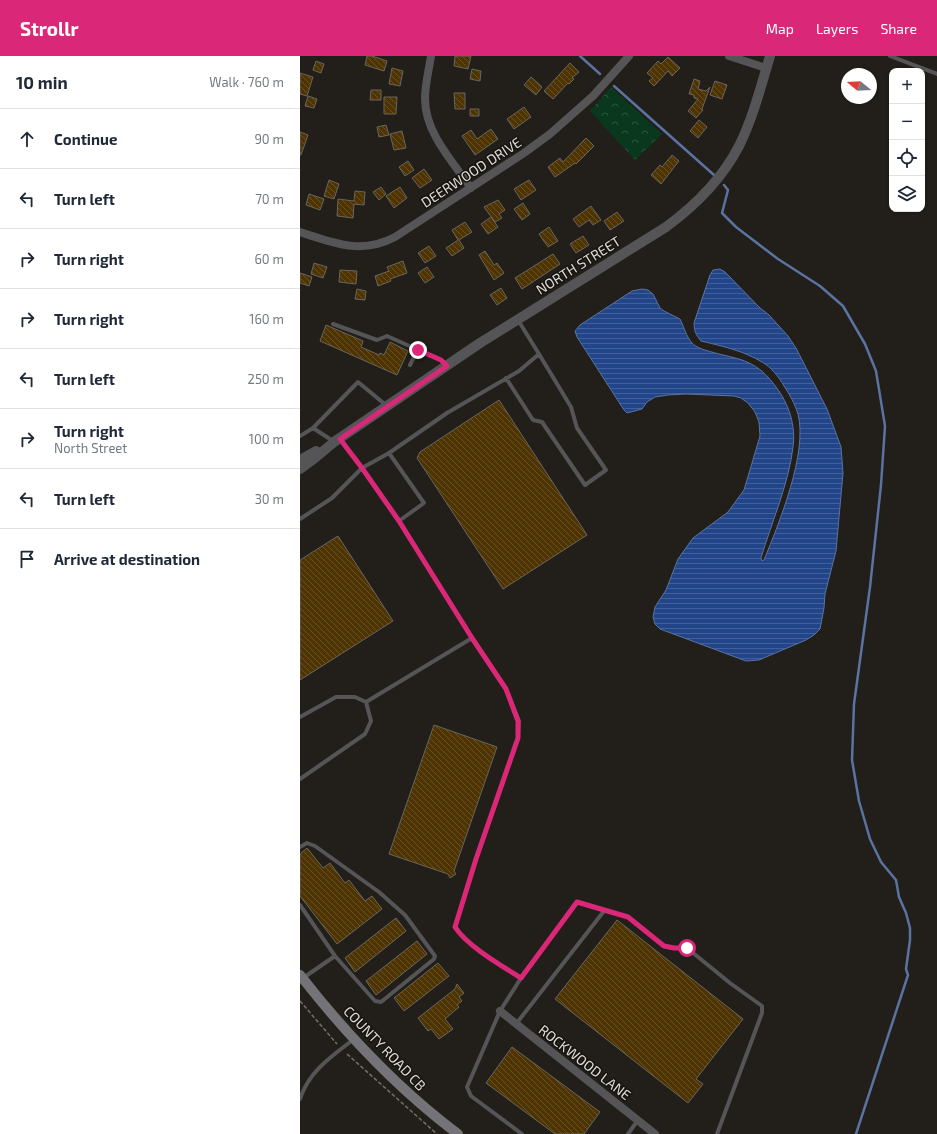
<!DOCTYPE html>
<meta charset="utf-8">
<style>
body{margin:0;font-family:"Exo 2",sans-serif;background:#f6f6f7;color:#1f2937}
.controls{position:absolute;right:12px;top:12px;display:grid;overflow:hidden;border-radius:8px;box-shadow:0 1px 3px #0004}
.controls button{width:36px;height:36px;display:grid;place-items:center;padding:0;border:0;border-bottom:1px solid #e0e1e3;background:#fff;color:#1f2937;font:20px sans-serif}
.compass{position:absolute;left:541px;top:12px;width:36px;height:36px;border-radius:50%;background:#fff;box-shadow:0 1px 3px #0004;rotate:288deg}
.stop{position:absolute;width:12px;height:12px;margin:-9px;border:3px solid #db2777;border-radius:50%;background:#fff}
.stop.end{background:#db2777;border-color:#fff;box-shadow:0 1px 4px #0008}
.list{margin:0;padding:0;list-style:none}
h2{display:flex;justify-content:space-between;align-items:center;height:52px;margin:0;padding:0 16px;font-size:17px}
h2 small{font-size:13px;font-weight:400;color:#747a83}
.list li{display:grid;grid-template-columns:26px 1fr auto;gap:12px;align-items:center;box-sizing:border-box;height:60px;padding:0 16px;border-top:1px solid #e0e1e3}
.list b{display:block;font-size:15px;white-space:nowrap}
.list p{margin:0;font-size:13px;white-space:nowrap;color:#747a83}
.list em{font-size:13px;font-style:normal;color:#747a83}
.icon{flex:none;width:22px;height:22px;fill:none;stroke:currentColor;stroke-width:2;stroke-linecap:round;stroke-linejoin:round}
.map{position:relative;flex:none;width:637px;height:1078px;overflow:hidden}
header{display:flex;align-items:center;gap:24px;box-sizing:border-box;height:56px;padding:0 20px;background:#db2777;color:#fff}
header strong{font-size:19px}
nav{display:flex;gap:22px;margin-inline-start:auto;font-size:14px}
main{display:flex}
aside{flex:1;background:#fff}
.map>svg:first-child{display:block}
.forest{fill:url(#forest-crowns)}
.water{fill:url(#water-rules);stroke:#5a73a1}
.lines{fill:none;stroke-linecap:round;stroke-linejoin:round}
.stream{stroke:#5a73a1;stroke-width:2.5}
.building{fill:url(#building-back-hatch);stroke:#69655f}
.path{stroke:#736f6b;stroke-width:1.5;stroke-dasharray:4 2;stroke-linecap:butt}
.service{stroke:#555558;stroke-width:4}
.minor{stroke:#555558;stroke-width:8}
.tertiary{stroke:#555558;stroke-width:10}
.secondary{stroke:#747478;stroke-width:10}
.route{stroke:#db2777;stroke-width:5}
.labels{text-anchor:middle;dominant-baseline:central;stroke-width:3;stroke-linejoin:round;paint-order:stroke}
.street-label{font-size:14px;fill:#dfddda;stroke:#181510}
</style>
<header>
<strong>Strollr</strong>
<nav><a>Map</a><a>Layers</a><a>Share</a></nav>
</header>
<main>
<aside>
<h2>10 min<small>Walk · 760 m</small></h2>
<ul class="list">
<li><svg class="icon" aria-label="ahead" viewBox="0 0 24 24"><path d="M12 20V5M6 11l6-6 6 6"/></svg><div><b>Continue</b></div><em>90 m</em></li>
<li><svg class="icon" aria-label="left" viewBox="0 0 24 24"><path d="M17 20v-9H6M10 6l-5 5 5 5"/></svg><div><b>Turn left</b></div><em>70 m</em></li>
<li><svg class="icon" aria-label="right" viewBox="0 0 24 24"><path d="M7 20v-9h11M14 6l5 5-5 5"/></svg><div><b>Turn right</b></div><em>60 m</em></li>
<li><svg class="icon" aria-label="right" viewBox="0 0 24 24"><path d="M7 20v-9h11M14 6l5 5-5 5"/></svg><div><b>Turn right</b></div><em>160 m</em></li>
<li><svg class="icon" aria-label="left" viewBox="0 0 24 24"><path d="M17 20v-9H6M10 6l-5 5 5 5"/></svg><div><b>Turn left</b></div><em>250 m</em></li>
<li><svg class="icon" aria-label="right" viewBox="0 0 24 24"><path d="M7 20v-9h11M14 6l5 5-5 5"/></svg><div><b>Turn right</b><p>North Street</p></div><em>100 m</em></li>
<li><svg class="icon" aria-label="left" viewBox="0 0 24 24"><path d="M17 20v-9H6M10 6l-5 5 5 5"/></svg><div><b>Turn left</b></div><em>30 m</em></li>
<li><svg class="icon" aria-label="arrive" viewBox="0 0 24 24"><path d="M6 21V4h12l-3 4 3 4H6"/></svg><div><b>Arrive at destination</b></div></li>
</ul>
</aside>
<div class="map">
<svg width="637" height="1078" viewBox="0 0 637 1078">
<defs>
<pattern id="forest-crowns" width="20" height="18" patternUnits="userSpaceOnUse"><rect width="20" height="18" fill="#0a381f"/><path d="M2 6a3 3 0 1 1 6 0M12 15a3 3 0 1 1 6 0" fill="none" stroke="#2d543f"/></pattern>
<pattern id="water-rules" width="6" height="5" patternUnits="userSpaceOnUse"><rect width="6" height="5" fill="#214588"/><path d="M0 2.5h6" fill="none" stroke="#415f98"/></pattern>
<pattern id="building-back-hatch" width="6" height="6" patternUnits="userSpaceOnUse"><rect width="6" height="6" fill="#4e3402"/><path d="M-1 5l2 2M0 0l6 6M5-1l2 2" fill="none" stroke="#675126"/></pattern>
</defs>
<rect width="100%" height="100%" fill="#221e19"/>
<path class="forest" d="M 311,31 L 362,78 L 335,104 L 290,55 Z"/>
<path class="water" d="M 420,213 L 425,216 L 460,252 L 469,259 L 488,280 L 496,292 L 527,353 L 541,391 L 543,417 L 536,495 L 525,538 L 524,552 L 520,573 L 514,579 L 506,584 L 459,604 L 446,605 L 360,573 L 355,568 L 353,561 L 355,551 L 366,534 L 378,503 L 393,482 L 428,456 L 444,434 L 460,380 L 459,366 L 455,356 L 448,347 L 441,342 L 434,340 L 386,338 L 368,339 L 355,341 L 347,346 L 342,353 L 327,357 L 324,354 L 277,281 L 275,275 L 280,269 L 332,235 L 342,233 L 348,234 L 353,238 L 360,252 L 364,255 L 380,263 C 384,271 386,280 392,287 C 399,296 435,300 447,306 C 459,311 468,320 476,331 C 489,348 496,370 493,391 C 489,427 471,468 461,502 L 462,505 L 464,504 C 479,467 508,397 498,358 C 495,348 490,339 484,330 C 479,321 471,311 462,306 C 444,295 422,290 401,285 C 396,279 394,275 394,267 L 410,219 L 413,214 Z"/>
<g class="lines">
<path class="stream" d="M 280,0 L 300,18
M 314,30 L 414,119
M 424,129 L 428,134 L 422,157 L 436,171 L 478,203 L 520,230 L 543,250 L 565,288 L 576,315 L 585,370 L 581,429 L 570,531 L 554,648 L 552,704 L 559,745 L 570,783 L 581,806 L 596,824 L 599,841 L 606,857 L 610,872 L 610,884 L 606,913 L 608,919 L 556,1078"/>
</g>
<path class="building" d="M 67,0 L 72,0 L 87,5 L 84,15 L 65,9 Z
M 155,0 L 171,0 L 168,13 L 154,10 Z
M 368,1 L 380,12 L 372,20 L 368,15 L 354,30 L 349,25 L 353,22 L 347,17 L 358,5 L 361,8 Z
M 16,5 L 24,8 L 21,17 L 13,14 Z
M 270,7 L 279,16 L 272,22 L 274,23 L 269,28 L 268,27 L 253,43 L 244,35 Z
M 92,12 L 103,15 L 100,30 L 89,28 Z
M 172,13 L 181,15 L 180,25 L 170,23 Z
M 0,17 L 13,21 L 7,40 L 0,38 Z
M 231,21 L 242,31 L 236,39 L 224,29 Z
M 394,23 L 400,25 L 398,33 L 406,35 L 410,31 L 402,53 L 403,54 L 396,62 L 388,55 L 398,43 L 394,42 L 394,39 L 389,38 Z
M 415,25 L 427,29 L 422,43 L 410,39 Z
M 71,34 L 81,34 L 81,44 L 70,44 Z
M 154,37 L 165,37 L 165,53 L 155,53 Z
M 8,40 L 17,43 L 14,52 L 5,50 Z
M 84,41 L 97,41 L 96,58 L 84,58 Z
M 224,51 L 231,61 L 214,73 L 207,63 Z
M 170,53 L 179,53 L 179,60 L 170,60 Z
M 399,64 L 407,71 L 398,82 L 390,75 Z
M 86,69 L 89,79 L 79,81 L 77,71 Z
M 191,73 L 198,83 L 175,99 L 162,80 L 171,74 L 177,83 Z
M 102,75 L 106,92 L 94,94 L 90,78 Z
M 0,76 L 8,79 L 1,99 L 0,99 Z
M 286,82 L 294,90 L 276,108 L 275,107 L 255,121 L 248,111 L 260,102 L 263,106 Z
M 372,99 L 379,105 L 361,128 L 351,119 L 360,109 L 362,111 Z
M 108,105 L 114,114 L 105,120 L 99,111 Z
M 124,113 L 132,124 L 120,132 L 112,122 Z
M 29,124 L 39,128 L 34,143 L 24,140 Z
M 229,124 L 236,134 L 221,144 L 214,133 Z
M 81,131 L 86,138 L 79,144 L 73,136 Z
M 100,131 L 107,142 L 94,152 L 86,140 Z
M 55,135 L 65,136 L 64,149 L 54,148 L 53,162 L 37,160 L 38,143 L 54,145 Z
M 9,138 L 24,143 L 20,154 L 6,149 Z
M 198,144 L 205,154 L 199,158 L 202,162 L 195,166 L 184,151 Z
M 223,147 L 230,158 L 222,164 L 214,153 Z
M 291,150 L 301,164 L 293,169 L 289,164 L 279,171 L 273,163 Z
M 317,156 L 324,165 L 310,174 L 304,165 Z
M 191,161 L 198,171 L 188,178 L 181,168 Z
M 165,166 L 172,176 L 159,184 L 164,192 L 152,200 L 146,192 L 158,184 L 152,174 Z
M 249,171 L 258,185 L 248,191 L 239,178 Z
M 283,180 L 289,189 L 276,197 L 270,188 Z
M 129,190 L 136,200 L 125,207 L 118,197 Z
M 185,195 L 194,209 L 197,207 L 204,217 L 194,224 L 179,199 Z
M 253,198 L 260,208 L 222,233 L 215,222 Z
M 103,205 L 107,217 L 90,223 L 91,225 L 78,230 L 75,220 L 89,215 L 87,211 Z
M 14,207 L 27,211 L 23,222 L 11,218 Z
M 127,211 L 134,221 L 125,227 L 118,217 Z
M 40,214 L 57,215 L 56,228 L 39,226 Z
M 0,217 L 12,221 L 9,230 L 0,227 Z
M 201,232 L 207,242 L 197,249 L 190,239 Z
M 57,233 L 66,235 L 65,244 L 55,243 Z
M 26,269 L 63,285 L 61,291 L 79,299 L 80,297 L 84,299 L 90,286 L 108,295 L 97,319 L 20,285 Z
M 199,344 L 287,479 L 203,533 L 117,402 L 120,396 Z
M 38,480 L 93,565 L 0,624 L 0,504 Z
M 134,669 L 197,691 L 154,815 L 156,818 L 150,822 L 148,818 L 89,798 Z
M 7,792 L 23,812 L 30,807 L 45,827 L 49,824 L 65,845 L 72,840 L 82,853 L 37,888 L 0,840 L 0,798 Z
M 96,862 L 106,875 L 55,916 L 45,902 Z
M 317,864 L 443,963 L 396,1023 L 403,1028 L 388,1047 L 255,943 Z
M 117,885 L 127,898 L 76,939 L 66,925 Z
M 138,907 L 149,920 L 104,955 L 94,942 Z
M 157,928 L 164,937 L 159,941 L 162,945 L 157,949 L 159,951 L 145,963 L 153,973 L 139,983 L 131,973 L 128,975 L 118,962 L 155,933 Z
M 212,991 L 300,1056 L 284,1078 L 255,1078 L 186,1027 Z"/>
<g class="lines">
<path class="path" d="M 0,945 L 37,988
M 47,998 L 137,1078"/>
<path class="service" d="M 590,0 L 637,18
M 33,268 L 77,284 L 87,280 L 141,304 L 146,309
M 110,309 L 118,293
M 206,322 L 233,364 L 242,366 L 285,429 L 306,414 L 277,372 L 271,351 L 239,298
M 0,380 L 13,372
M 40,383 L 62,412 L 99,465 L 172,582 L 206,633 L 219,665 L 218,682 L 176,803 L 155,871 C 167,890 202,910 221,922
M 33,385 L 13,372 L 58,326 L 87,350
M 89,397 L 124,447 L 99,465
M 0,463 L 32,442 L 62,412 L 89,397 L 147,357 L 219,315 L 239,298 L 218,264
M 66,646 L 172,582
M 0,661 L 36,641 L 55,641 L 66,646 L 71,665 L 65,678 L 0,723
M 0,791 L 7,787 L 15,790 L 79,836 L 105,859 L 135,900 L 134,903 L 81,946 L 75,945 L 35,900 L 0,849
M 3,922 L 35,900
M 216,968 L 304,855
M 0,1043 C 9,1015 31,1001 54,983
M 222,1078 L 171,1040 L 167,1031 L 200,955 L 221,922 L 277,846 L 328,861 L 364,890 L 375,892 L 387,892 L 430,927 L 462,950 L 462,957 L 417,1078
M 328,1078 L 338,1064"/>
<path class="minor" d="M 131,0 C 129,14 125,28 125,43 C 125,77 153,106 171,132
M 429,0 L 466,12
M 0,176 C 34,187 61,199 95,181 L 224,97 L 250,78 L 293,40 L 329,0
M 200,955 L 355,1078"/>
<path class="tertiary" d="M 0,404 L 16,395
M 0,413 L 15,402 L 34,386 L 180,287 L 366,171 C 396,149 422,123 439,90 C 453,62 461,30 470,0"/>
<path class="secondary" d="M 0,919 C 46,978 98,1033 158,1078"/>
</g>
<g class="lines">
<path class="route" d="M 118,294 L 141,304 L 147,310 L 40,383 L 62,412 L 99,465 L 172,582 L 206,633 L 218,665 L 218,682 L 176,803 L 155,871 C 167,890 202,910 221,922 L 277,846 L 328,861 L 364,890 L 374,892 L 387,892"/>
</g>
<g class="labels">
<g class="street-label">
<text transform="translate(171 116) rotate(-33)">DEERWOOD DRIVE</text>
<text transform="translate(278 209) rotate(-32)">NORTH STREET</text>
<text transform="translate(85 992) rotate(46)">COUNTY ROAD CB</text>
<text transform="translate(285 1006) rotate(38)">ROCKWOOD LANE</text>
</g>
</g>
</svg>
<div class="controls">
<button>+</button>
<button>−</button>
<button><svg class="icon" aria-label="locate" viewBox="0 0 24 24"><circle cx="12" cy="12" r="6"/><path d="M12 2v4M12 18v4M2 12h4M18 12h4"/></svg></button>
<button><svg class="icon" aria-label="layers" viewBox="0 0 24 24"><path d="M12 4l9 5-9 5-9-5zM3 14l9 5 9-5"/></svg></button>
</div>
<svg class="compass" viewBox="-18 -18 36 36"><path d="M0-13l5 13h-10z" fill="#e53935"/><path d="M0 13l5-13h-10z" fill="#747a83"/></svg>
<div class="stop" style="left:387px;top:892px"></div>
<div class="stop end" style="left:118px;top:294px"></div>
</div>
</main>
